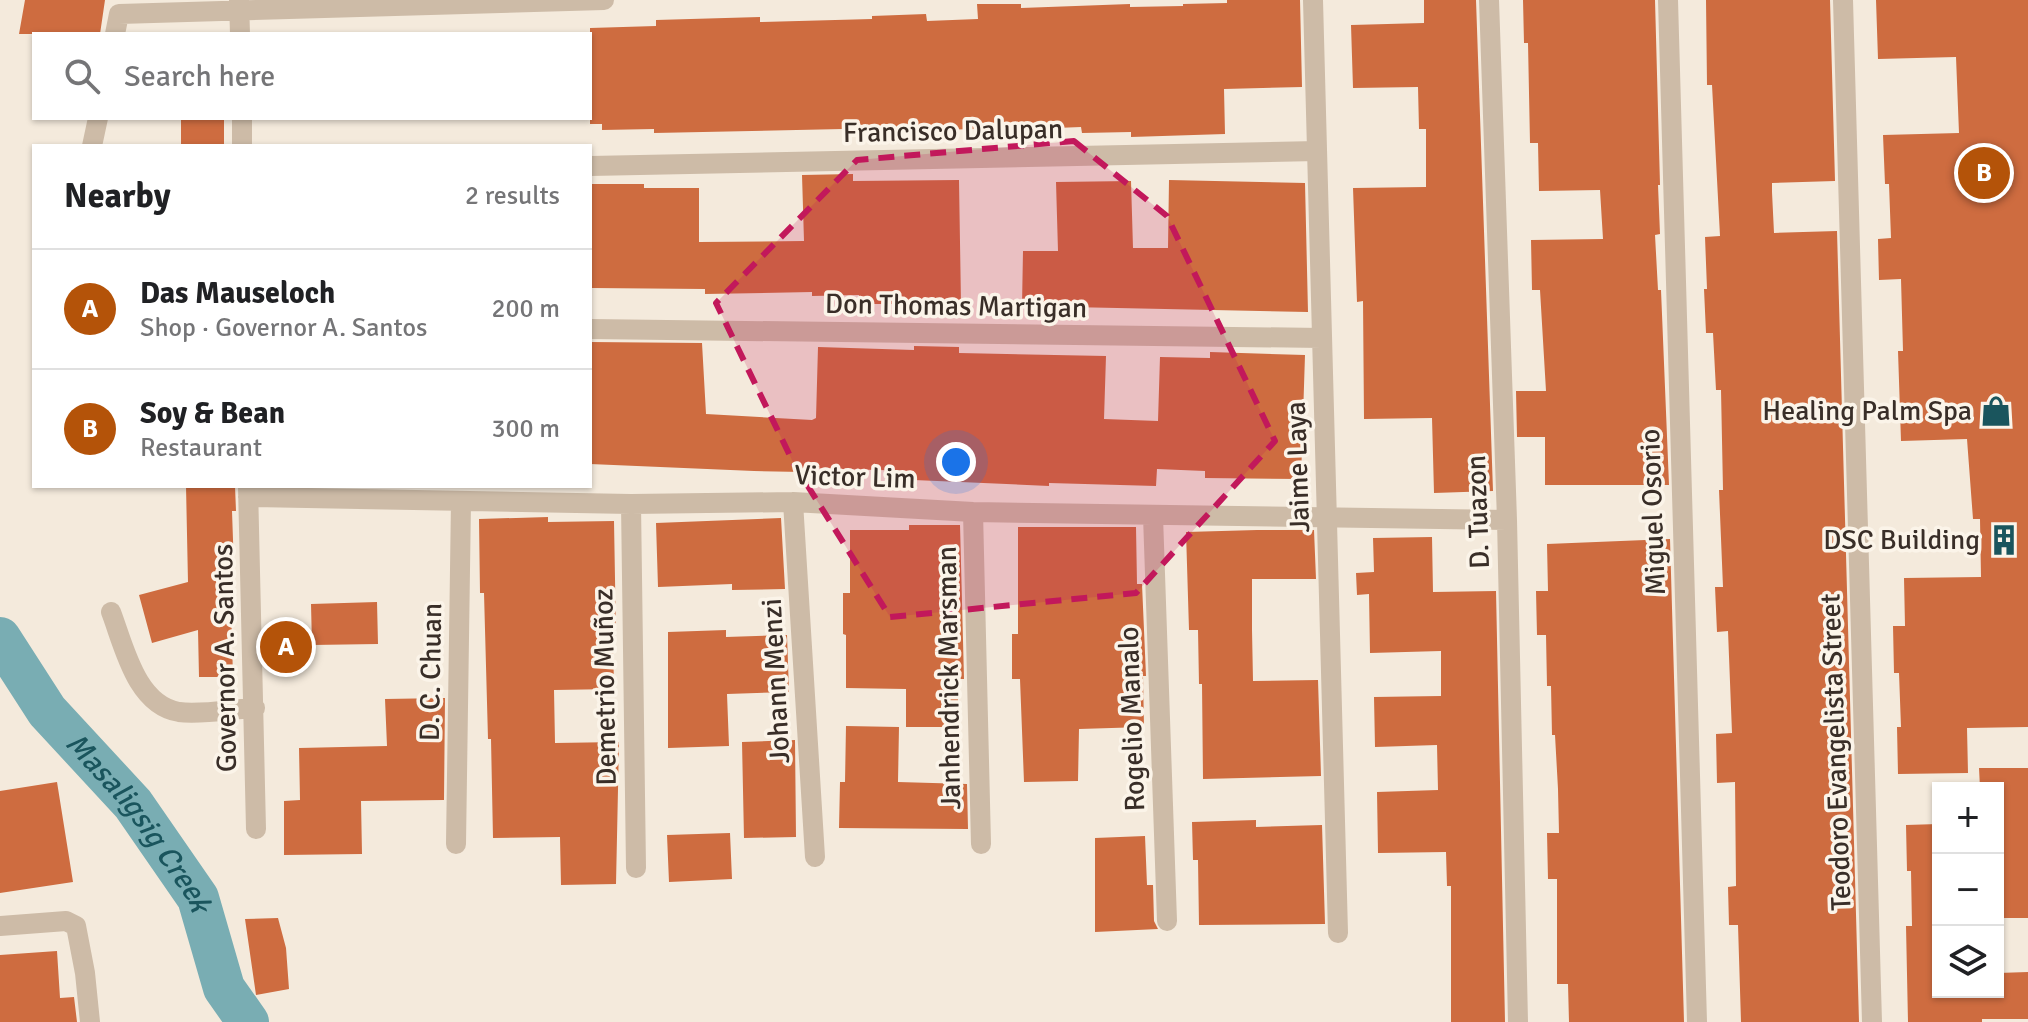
<!DOCTYPE html>
<meta charset="utf-8">
<style>
body{margin:0;font-family:Signika,sans-serif;background:#f6f6f6;color:#202124}
.controls{position:absolute;right:24px;bottom:24px;display:grid;overflow:hidden;border-radius:0px;box-shadow:0 2px 6px #0004}
.controls button{width:72px;height:72px;display:grid;place-items:center;padding:0;border:0;border-bottom:2px solid #e0e0e0;background:#fff;color:#202124;font:40px sans-serif}
.you{position:absolute;left:956px;top:462px;width:28px;height:28px;margin:-20px;border:6px solid #fff;border-radius:50%;background:#1a73e8;box-shadow:0 0 0 12px #1a73e833}
.badge{display:grid;place-items:center;width:52px;height:52px;border-radius:50%;background:#b45309;color:#fff;font-size:26px;font-weight:700}
.pin{position:absolute;translate:-50% -50%;border:4px solid #fff;box-shadow:0 2px 8px #0006}
.list{margin:0;padding:0;list-style:none}
h2{display:flex;justify-content:space-between;align-items:center;height:104px;margin:0;padding:0 32px;font-size:34px}
h2 small{font-size:26px;font-weight:400;color:#757577}
.list li{display:grid;grid-template-columns:52px 1fr auto;gap:24px;align-items:center;box-sizing:border-box;height:120px;padding:0 32px;border-top:2px solid #e0e0e0}
.list b{display:block;font-size:30px;white-space:nowrap}
.list p{margin:0;font-size:26px;white-space:nowrap;color:#757577}
.list em{font-size:26px;font-style:normal;color:#757577}
.icon{flex:none;width:44px;height:44px;fill:none;stroke:currentColor;stroke-width:2;stroke-linecap:round;stroke-linejoin:round}
.map{position:relative;flex:none;width:2028px;height:1022px;overflow:hidden}
.search{position:absolute;background:#fff;box-shadow:0 2px 6px #0004;left:32px;top:32px;width:560px;height:88px;display:flex;align-items:center;gap:20px;box-sizing:border-box;padding:0 28px;border-radius:0px;color:#757577;font-size:30px}
.panel{position:absolute;background:#fff;box-shadow:0 2px 6px #0004;left:32px;top:144px;width:560px;height:344px;border-radius:0px}
.map>svg:first-child{display:block}
.lines{fill:none;stroke-linecap:round;stroke-linejoin:round}
.river{stroke:#79adb3;stroke-width:42}
.building{fill:#ce6c40}
.street{stroke:#cdbba7;stroke-width:20}
.marked{fill:#c2185b;fill-opacity:0.2;stroke:#c2185b;stroke-width:6;stroke-dasharray:16 10;stroke-linejoin:round}
.labels{text-anchor:middle;dominant-baseline:central;stroke-width:7;stroke-linejoin:round;paint-order:stroke}
.street-label{font-size:28px;fill:#392e28;stroke:#fbf4e9}
.poi-label{font-size:28px;fill:#392e28;stroke:#fbf4e9;text-anchor:end}
.water-label{font-size:30px;font-style:italic;fill:#1a555d;stroke:#fbf4e9}
</style>
<div class="map">
<svg width="2028" height="1022" viewBox="0 0 2028 1022">
<rect width="100%" height="100%" fill="#f4eadc"/>
<g class="lines">
<path class="river" id="s1" d="M 0,638 L 47,711 L 133,804 L 198,898 L 224,988 L 248,1022"/>
</g>
<path class="building" d="M 25,0 L 105,0 L 100,34 L 19,34 Z
M 1227,0 L 1300,0 L 1302,87 L 1224,89 L 1225,134 L 1131,137 L 1131,132 L 1082,133 L 1081,127 L 1031,129 L 1031,122 L 977,123 L 977,129 L 935,130 L 935,127 L 654,133 L 654,129 L 602,130 L 602,124 L 590,124 L 590,28 L 656,26 L 656,20 L 760,17 L 760,22 L 872,19 L 872,16 L 926,14 L 927,21 L 978,19 L 977,4 L 1021,4 L 1021,8 L 1130,4 L 1130,7 L 1183,6 L 1183,4 L 1227,3 Z
M 1424,0 L 1476,0 L 1493,491 L 1434,493 L 1432,418 L 1364,419 L 1363,301 L 1357,302 L 1353,188 L 1426,187 L 1426,129 L 1419,129 L 1418,87 L 1353,88 L 1351,25 L 1424,23 Z
M 1523,0 L 1655,0 L 1660,185 L 1658,185 L 1660,234 L 1655,235 L 1658,290 L 1661,290 L 1669,485 L 1545,485 L 1545,437 L 1517,437 L 1516,391 L 1546,391 L 1540,290 L 1532,290 L 1531,240 L 1603,239 L 1600,190 L 1539,191 L 1538,143 L 1530,143 L 1528,43 L 1524,43 Z
M 1706,0 L 1830,0 L 1835,181 L 1772,183 L 1772,192 L 1774,233 L 1837,231 L 1859,1022 L 1741,1022 L 1738,925 L 1729,925 L 1728,887 L 1736,886 L 1735,782 L 1717,783 L 1716,734 L 1732,733 L 1728,631 L 1717,632 L 1715,587 L 1723,587 L 1719,490 L 1723,490 L 1721,390 L 1716,390 L 1713,333 L 1706,333 L 1704,289 L 1707,289 L 1705,237 L 1720,236 L 1712,85 L 1707,85 Z
M 1876,0 L 2028,0 L 2028,727 L 1967,728 L 1968,773 L 1898,774 L 1897,727 L 1901,727 L 1899,673 L 1894,673 L 1893,626 L 1905,626 L 1904,578 L 1981,577 L 1980,519 L 1973,519 L 1967,439 L 1901,441 L 1898,351 L 1903,351 L 1901,279 L 1879,280 L 1878,239 L 1891,238 L 1889,184 L 1885,184 L 1883,135 L 1959,133 L 1956,57 L 1878,59 Z
M 181,118 L 224,118 L 224,146 L 181,146 Z
M 853,174 L 853,181 L 959,180 L 961,304 L 859,304 L 859,295 L 812,296 L 812,292 L 705,294 L 705,289 L 592,288 L 591,184 L 644,184 L 644,188 L 699,188 L 699,242 L 804,241 L 802,175 Z
M 1169,180 L 1305,183 L 1308,312 L 1022,306 L 1023,251 L 1058,251 L 1056,182 L 1131,181 L 1133,248 L 1168,248 Z
M 590,342 L 702,343 L 706,414 L 812,420 L 816,418 L 818,347 L 914,350 L 914,346 L 959,347 L 959,353 L 1106,356 L 1104,419 L 1158,421 L 1160,357 L 1210,358 L 1210,352 L 1305,355 L 1301,479 L 1205,478 L 1205,471 L 1157,469 L 1156,486 L 1049,483 L 1049,486 L 914,480 L 914,471 L 804,468 L 803,472 L 754,471 L 590,464 Z
M 186,486 L 235,486 L 236,511 L 232,511 L 234,569 L 230,569 L 233,677 L 199,677 L 198,630 L 152,643 L 139,595 L 188,582 Z
M 548,517 L 548,522 L 614,521 L 616,637 L 613,637 L 614,689 L 554,690 L 555,743 L 619,742 L 616,884 L 561,885 L 560,837 L 493,838 L 491,739 L 488,739 L 484,593 L 480,593 L 479,519 Z
M 781,518 L 785,589 L 732,590 L 732,584 L 658,587 L 656,523 Z
M 909,525 L 960,525 L 964,679 L 958,679 L 958,727 L 906,727 L 906,689 L 846,688 L 846,635 L 843,634 L 843,593 L 850,593 L 850,530 L 909,530 Z
M 1018,527 L 1136,527 L 1137,584 L 1142,584 L 1146,676 L 1143,676 L 1144,727 L 1079,729 L 1078,781 L 1024,782 L 1020,679 L 1012,679 L 1012,634 L 1018,634 Z
M 1257,530 L 1314,530 L 1316,579 L 1252,579 L 1252,630 L 1253,681 L 1318,680 L 1321,776 L 1203,779 L 1202,684 L 1199,684 L 1198,630 L 1189,630 L 1186,532 Z
M 1432,537 L 1433,592 L 1496,591 L 1505,1022 L 1451,1022 L 1451,886 L 1447,886 L 1446,852 L 1378,853 L 1377,792 L 1438,790 L 1437,745 L 1375,747 L 1374,697 L 1441,696 L 1441,651 L 1370,653 L 1369,594 L 1357,595 L 1356,573 L 1374,572 L 1373,538 Z
M 1670,539 L 1684,1022 L 1569,1022 L 1568,984 L 1557,984 L 1557,879 L 1548,879 L 1547,833 L 1559,833 L 1558,789 L 1555,735 L 1552,735 L 1551,686 L 1547,686 L 1546,635 L 1537,635 L 1536,591 L 1548,591 L 1547,544 Z
M 377,602 L 378,644 L 312,645 L 311,604 Z
M 726,630 L 726,637 L 787,635 L 789,692 L 727,694 L 729,746 L 668,748 L 668,632 Z
M 445,698 L 444,800 L 361,801 L 362,854 L 284,855 L 284,801 L 300,800 L 299,748 L 387,746 L 385,699 Z
M 846,726 L 899,727 L 898,782 L 967,784 L 968,829 L 839,828 L 840,782 L 845,782 Z
M 795,740 L 796,837 L 744,838 L 742,742 Z
M 1979,768 L 2028,768 L 2028,918 L 1998,918 L 1998,788 L 1980,788 Z
M 57,782 L 73,882 L 0,893 L 0,791 Z
M 1256,820 L 1256,827 L 1322,825 L 1325,924 L 1199,925 L 1198,860 L 1193,860 L 1192,822 Z
M 1938,824 L 1938,992 L 1998,992 L 1998,973 L 2028,972 L 2028,1019 L 1982,1019 L 1982,1022 L 1908,1022 L 1906,926 L 1912,926 L 1911,871 L 1907,871 L 1906,825 Z
M 730,833 L 732,879 L 669,882 L 667,835 Z
M 1145,836 L 1147,885 L 1153,885 L 1154,921 L 1158,929 L 1095,932 L 1095,838 Z
M 278,918 L 286,948 L 289,989 L 256,995 L 245,919 Z
M 57,951 L 60,998 L 74,997 L 77,1022 L 0,1022 L 0,955 Z"/>
<g class="lines">
<path class="street" d="M 239,0 L 240,34
M 1313,0 L 1338,933
M 1489,0 L 1507,520 L 1518,1022
M 1668,0 L 1697,1022
M 1843,0 L 1872,1022
M 115,34 L 119,14 L 604,0
M 242,118 L 242,146
M 92,146 L 98,118
M 590,166 L 1317,151
M 590,329 L 1322,338
M 248,486 L 256,829
M 248,497 L 631,504 L 793,502 L 973,512 L 1507,520
M 793,502 L 815,857
M 631,504 L 636,868
M 973,512 L 981,844
M 1153,516 L 1167,921
M 111,612 C 124,646 136,705 179,712 C 201,715 233,709 255,708
M 456,844 L 461,501
M 0,926 L 66,921 L 76,926 L 85,973 L 90,1022"/>
</g>
<path class="marked" d="M 1074,141 L 1167,216 L 1275,441 L 1136,593 L 890,617 L 794,464 L 716,303 L 857,160 Z"/>
<defs>
<symbol id="shop-bare" viewBox="-9 -9 18 18"><path d="M-5-2.5h2.3a2.7 3.5 0 0 1 5.4 0H5L5.5 6h-11ZM-1.5-2.5h3a1.5 2.3 0 0 0-3 0Z" fill="#1a555d" stroke="#fbf4e9" stroke-width="2.5" paint-order="stroke"/></symbol>
<symbol id="building-bare" viewBox="-9 -9 18 18"><path d="M-4-6H4V6H1V3H-1V6H-4ZM-2.5-4.3h1.7v1.8h-1.7ZM.8-4.3h1.7v1.8H.8ZM-2.5-1h1.7V.8h-1.7ZM.8-1h1.7V.8H.8Z" fill="#1a555d" stroke="#fbf4e9" stroke-width="2.5" paint-order="stroke"/></symbol>
</defs>
<g fill-rule="evenodd">
<use href="#shop-bare" x="1974" y="389" width="44" height="44"/>
<use href="#building-bare" x="1982" y="518" width="44" height="44"/>
</g>
<g class="labels">
<g class="street-label">
<text transform="translate(953 131) rotate(-1)">Francisco Dalupan</text>
<text transform="translate(956 306) rotate(1)">Don Thomas Martigan</text>
<text transform="translate(1298 467) rotate(-92)">Jaime Laya</text>
<text transform="translate(855 477) rotate(2)">Victor Lim</text>
<text transform="translate(1478 512) rotate(-92)">D. Tuazon</text>
<text transform="translate(1653 512) rotate(-92)">Miguel Osorio</text>
<text transform="translate(225 658) rotate(-91)">Governor A. Santos</text>
<text transform="translate(431 672) rotate(-89)">D. C. Chuan</text>
<text transform="translate(949 678) rotate(-91)">Janhendrick Marsman</text>
<text transform="translate(776 681) rotate(-93)">Johann Menzi</text>
<text transform="translate(605 687) rotate(-91)">Demetrio Muñoz</text>
<text transform="translate(1132 719) rotate(-92)">Rogelio Manalo</text>
<text transform="translate(1836 752) rotate(-92)">Teodoro Evangelista Street</text>
</g>
<g class="poi-label">
<text x="1972" y="411">Healing Palm Spa</text>
<text x="1980" y="540">DSC Building</text>
</g>
<g class="water-label">
<text stroke="none"><textPath href="#s1" startOffset="232">Masaligsig Creek</textPath></text>
</g>
</g>
</svg>
<div class="controls">
<button>+</button>
<button>−</button>
<button><svg class="icon" aria-label="layers" viewBox="0 0 24 24"><path d="M12 4l9 5-9 5-9-5zM3 14l9 5 9-5"/></svg></button>
</div>
<div class="you"></div>
<div class="pin badge" style="left:286px;top:647px">A</div>
<div class="pin badge" style="left:1984px;top:173px">B</div>
<div class="search"><svg class="icon" aria-label="search" viewBox="0 0 24 24"><circle cx="10" cy="10" r="6"/><path d="M15 15l6 6"/></svg>Search here</div>
<section class="panel">
<h2>Nearby<small>2 results</small></h2>
<ul class="list">
<li><span class="badge">A</span><div><b>Das Mauseloch</b><p>Shop · Governor A. Santos</p></div><em>200 m</em></li>
<li><span class="badge">B</span><div><b>Soy &amp; Bean</b><p>Restaurant</p></div><em>300 m</em></li>
</ul>
</section>
</div>
